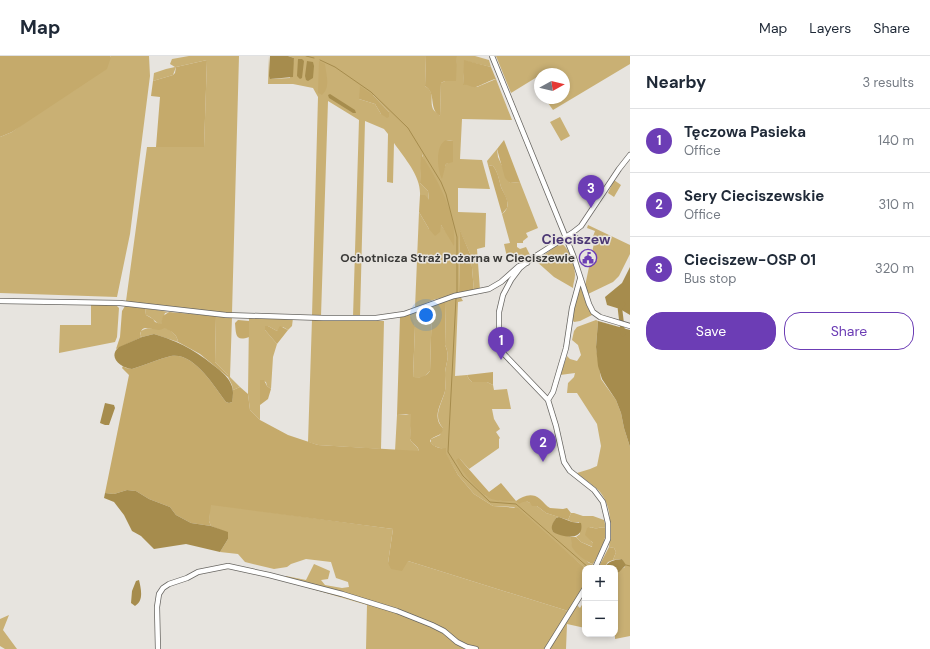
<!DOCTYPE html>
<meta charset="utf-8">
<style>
body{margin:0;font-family:"DM Sans",sans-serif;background:#f6f6f7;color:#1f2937}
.controls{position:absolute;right:12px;bottom:12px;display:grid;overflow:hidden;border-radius:8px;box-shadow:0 2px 6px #0003}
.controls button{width:36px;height:36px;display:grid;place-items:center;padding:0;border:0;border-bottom:1px solid #e0e1e3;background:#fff;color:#1f2937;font:20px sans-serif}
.compass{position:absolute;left:534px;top:12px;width:36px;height:36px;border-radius:50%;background:#fff;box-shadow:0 2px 6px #0003;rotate:82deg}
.you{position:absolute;left:426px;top:259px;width:14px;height:14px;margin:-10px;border:3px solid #fff;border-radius:50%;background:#1a73e8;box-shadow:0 0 0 6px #1a73e833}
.badge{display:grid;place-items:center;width:26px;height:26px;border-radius:50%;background:#6c3db5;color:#fff;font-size:13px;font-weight:700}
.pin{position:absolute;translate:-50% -33px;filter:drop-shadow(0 1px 2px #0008)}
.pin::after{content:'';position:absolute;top:21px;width:14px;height:12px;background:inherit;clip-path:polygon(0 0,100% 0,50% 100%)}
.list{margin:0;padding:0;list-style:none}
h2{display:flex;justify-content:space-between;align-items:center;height:52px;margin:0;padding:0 16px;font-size:17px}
h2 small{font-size:13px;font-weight:400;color:#747a83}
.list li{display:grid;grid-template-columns:26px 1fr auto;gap:12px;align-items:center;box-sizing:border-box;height:64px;padding:0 16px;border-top:1px solid #e0e1e3}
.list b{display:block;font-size:15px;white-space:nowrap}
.list p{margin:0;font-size:13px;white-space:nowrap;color:#747a83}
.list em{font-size:13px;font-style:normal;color:#747a83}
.actions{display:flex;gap:8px;padding:12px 16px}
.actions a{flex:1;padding:9px 0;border:1px solid #6c3db5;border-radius:16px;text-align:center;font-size:14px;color:#6c3db5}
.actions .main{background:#6c3db5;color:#fff}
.map{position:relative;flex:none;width:630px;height:593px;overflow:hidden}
header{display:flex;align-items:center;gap:24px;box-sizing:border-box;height:56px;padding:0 20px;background:#fff;border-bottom:1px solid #e0e1e3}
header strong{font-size:19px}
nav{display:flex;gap:22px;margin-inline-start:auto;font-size:14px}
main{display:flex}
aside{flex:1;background:#fff}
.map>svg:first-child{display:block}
.green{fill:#c9b074;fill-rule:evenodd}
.forest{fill:#c5aa6b}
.water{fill:#a68c4d}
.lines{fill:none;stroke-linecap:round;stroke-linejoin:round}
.stream{stroke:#a68c4d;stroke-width:1}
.canal{stroke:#a68c4d;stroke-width:4.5}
.street-casing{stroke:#696763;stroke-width:6}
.street{stroke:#fff;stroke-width:4.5}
.labels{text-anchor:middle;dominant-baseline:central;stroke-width:3;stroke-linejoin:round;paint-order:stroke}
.poi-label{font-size:12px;font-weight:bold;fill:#3b3a38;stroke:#e7e4df;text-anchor:end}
.quarter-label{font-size:14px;font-weight:bold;fill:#4c3874;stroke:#e7e4df}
</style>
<header>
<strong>Map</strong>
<nav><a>Map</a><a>Layers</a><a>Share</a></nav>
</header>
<main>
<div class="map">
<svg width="630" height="593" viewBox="0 0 630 593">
<rect width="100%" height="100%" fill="#e7e4df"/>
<path class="green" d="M 110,0 L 149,0 L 150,20 L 130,178 L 117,241 L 0,237 L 0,81 L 12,76 L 111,1 Z
M 189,0 L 239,0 L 232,257 L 144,249 L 126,245 L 147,91 L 204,91 L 207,4 L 176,11 L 173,19 L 153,25 L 154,17 L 166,13 L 175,11 L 170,8 L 172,3 Z
M 269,0 L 270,23 L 290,22 L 294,2 L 288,0 L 426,0 L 425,30 C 436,37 429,44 433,53 C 434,55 438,58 440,60 L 441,27 L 445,25 L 454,25 L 457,0 L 475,0 L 489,4 L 491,11 L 465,5 L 463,28 L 466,28 L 477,31 L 496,23 L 512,64 L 462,63 L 460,103 L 482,104 L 490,133 L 458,132 L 458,156 L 486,157 L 485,191 L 477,193 L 480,234 L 474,235 L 471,200 L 460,175 L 459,237 L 433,244 L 415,252 L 419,156 L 429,173 L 441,169 L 446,176 L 422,98 L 420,127 L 428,135 L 429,145 L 423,139 L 420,139 C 421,120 405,103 394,87 L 393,127 L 387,126 L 388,78 L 384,73 L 365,65 L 360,261 L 353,261 L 359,64 L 328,45 L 321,260 L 312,260 L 318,41 L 313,32 L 293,28 L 268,28 ZM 373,39 L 389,56 L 381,58 L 375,48 L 359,43 ZM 446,84 L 453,85 L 448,107 L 446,108 L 444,113 Z
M 496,0 L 630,0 L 630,8 L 553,54 L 548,47 L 551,45 L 550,42 L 564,42 L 564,18 L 540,18 L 540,25 L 537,21 L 511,37 Z
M 560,61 L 570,80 L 561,85 L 550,66 Z
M 497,93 L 498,101 L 510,127 L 520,126 L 538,172 L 526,177 L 528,181 L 523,185 L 523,187 L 517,187 L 517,191 L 520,193 L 526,191 L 530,199 L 520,203 L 517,196 L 516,196 L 519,204 L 514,206 L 513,197 L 507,201 L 504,188 L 510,187 L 502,158 C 513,150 505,141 501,131 C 499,124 498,116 493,110 L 488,109 L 487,105 Z
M 614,124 L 621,129 L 614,141 L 608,137 Z
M 588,169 L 630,189 L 630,198 L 619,220 L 613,226 L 588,238 L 585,230 L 593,192 L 594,187 L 591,186 L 595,175 L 587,172 Z
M 560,187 C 569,190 575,210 575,219 C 575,223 573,228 573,232 L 554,221 L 536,205 Z
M 580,229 L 585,244 L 592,259 L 580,265 L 574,266 L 572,264 L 572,259 Z
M 460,240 L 463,245 L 458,246 L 455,320 L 467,319 L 469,323 L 472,326 L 487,326 L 493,329 L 494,334 L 507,333 L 511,353 L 492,353 L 494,363 L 500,373 L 496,376 L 500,382 L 499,383 L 499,392 L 469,413 L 459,402 L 486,440 L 502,445 L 526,445 L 537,450 L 546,457 L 559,461 L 556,462 L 552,470 L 553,476 L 571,481 L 572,489 L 589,507 L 593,508 L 590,512 L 585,512 L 514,451 L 493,450 L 474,438 L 458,419 L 443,393 L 434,390 L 431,387 L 431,383 L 440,379 L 443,372 C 432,360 442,348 445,335 C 446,329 445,325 445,319 C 445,307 451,302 445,289 L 446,244 Z
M 432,248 L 430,315 L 424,321 L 413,322 L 415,270 L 408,258 Z
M 91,249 L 116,249 L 119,252 L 117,281 L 115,286 L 59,297 L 60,269 L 91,269 Z
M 145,252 L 169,256 L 165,257 L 161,269 C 155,266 152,261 146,259 Z
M 216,260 L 232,261 L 230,321 L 240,331 L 233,334 L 232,329 L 228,321 L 228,319 L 215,306 Z
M 249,262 L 293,262 L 292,270 L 288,274 L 283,271 L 277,275 L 268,270 L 265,274 L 277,288 L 273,301 L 271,333 L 267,330 L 266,326 L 260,324 L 260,364 L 250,354 L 248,338 Z
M 312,263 L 384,265 L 381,393 L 318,389 L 308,386 Z
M 596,264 L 598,265 L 596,291 L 601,323 L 616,344 L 621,357 L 624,372 L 630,391 L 630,580 L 615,583 L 615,579 L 611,578 L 615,578 L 615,517 L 625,511 L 622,503 L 613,504 L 616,496 L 614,492 L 609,491 C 611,471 613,447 596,432 C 590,427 583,422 577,417 L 590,413 L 597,410 L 601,390 L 597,368 L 577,337 L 567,337 L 568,327 L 574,321 L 575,317 L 560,319 L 567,300 L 570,303 L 577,305 L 581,299 L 578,289 L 572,284 L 574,275 L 577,271 Z
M 165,271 C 172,276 177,278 178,286 L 154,278 L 142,281 L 140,280 L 141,275 C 149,269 157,275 165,271 Z
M 412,357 L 410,383 C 412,388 418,390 419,395 L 395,395 L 397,359 L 406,359 Z
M 210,448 L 393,473 L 388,507 L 408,505 L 568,555 L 577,549 L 580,552 L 585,544 L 585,572 L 567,568 L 566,593 L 366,593 L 367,549 L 285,525 L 286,520 L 306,524 L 314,508 L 330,515 L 328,523 L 321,524 L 325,529 L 342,532 L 349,531 L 348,526 L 336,522 L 331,506 L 306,503 L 291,508 L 287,511 L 274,513 L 245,506 L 238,498 L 220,496 L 228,483 L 228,477 L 211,470 L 209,465 Z
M 571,457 L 574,457 L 583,460 L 593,460 L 604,464 L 606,472 C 598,470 598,474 589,471 L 591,485 L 593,487 L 593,491 L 581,486 L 576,481 L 580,478 L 579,466 L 572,466 L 568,464 Z
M 9,559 L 3,574 L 17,593 L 5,593 L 0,590 L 0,563 Z"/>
<path class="forest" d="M 0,0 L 110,0 L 111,1 L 107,13 L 12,76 L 0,81 Z
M 426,0 L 457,0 L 456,25 L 445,25 L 441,27 L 440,60 C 428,53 437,37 425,30 Z
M 207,4 L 204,91 L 156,91 L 160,41 L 151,40 L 153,25 L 173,19 L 175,17 L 176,11 Z
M 464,4 L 491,11 L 496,23 C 489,24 483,29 476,31 C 472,32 468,28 463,29 Z
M 319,5 L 325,8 C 326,19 331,31 322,39 L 318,37 Z
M 360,30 L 373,39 L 389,56 L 389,61 L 387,62 L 381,58 L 375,48 L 359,43 Z
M 446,84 L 453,85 L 453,106 L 446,108 L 442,123 C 437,114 435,89 446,84 Z
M 504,84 L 520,126 L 510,127 L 505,122 L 497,93 Z
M 421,98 C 438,125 457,157 454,190 L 441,169 L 440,176 L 435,180 L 429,173 L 419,156 L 420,139 L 425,139 L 429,144 L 428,135 L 420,127 Z
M 488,109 L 493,110 C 498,116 499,123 501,131 C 504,138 509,143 507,152 L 502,158 Z
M 460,174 L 471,200 L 474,235 L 459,237 Z
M 446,244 L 445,289 C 451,302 445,307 445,319 C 445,325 446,329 445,335 C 442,347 431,361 443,372 C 443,380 436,379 431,383 L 430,385 C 433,391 440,393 446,392 L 446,397 L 458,419 L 474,438 L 493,450 L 518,452 L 585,512 L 585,528 L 568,555 L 408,505 L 402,515 L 391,513 L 388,507 L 393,473 L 211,449 L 209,465 L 211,470 L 191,467 L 176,459 L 170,451 L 149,443 L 136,435 L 127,434 L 114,438 L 105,437 L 129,319 L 122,312 L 123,310 L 126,312 L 132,313 C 145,309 158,303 171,300 C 194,296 214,330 226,346 L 229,347 L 232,346 L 233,334 L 240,331 L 248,338 L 250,354 L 260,364 L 288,379 L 318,389 L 419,395 C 418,389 412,388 410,383 L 411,358 L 397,359 L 400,261 L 408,258 L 412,262 L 415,270 L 413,321 C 420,322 426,321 430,315 L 432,248 Z
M 125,250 L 145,252 L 146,259 L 153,263 L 155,266 L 161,268 L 163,260 L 169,256 L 216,260 L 215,306 L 228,319 L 228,321 L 200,298 L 178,286 C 177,278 172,276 165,272 C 164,272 161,274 159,274 C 151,274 141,267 140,280 L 142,281 L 116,293 L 120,281 L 122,255 Z
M 238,264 L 249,265 L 249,281 C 235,286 236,278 235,267 Z
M 265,270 L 268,270 L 277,275 L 280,270 L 288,274 L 277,288 L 265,274 Z
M 493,316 L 493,329 L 487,326 L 472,326 L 469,323 L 467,319 Z
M 260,324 L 264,324 L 267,330 L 271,333 L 268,343 L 260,349 Z
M 459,402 L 489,436 L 501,427 L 516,445 C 523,440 532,436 540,443 C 544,446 546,450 550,452 L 563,453 L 567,452 L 571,457 L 568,464 L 546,457 L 537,450 L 532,450 C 529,444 524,445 519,448 L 516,445 C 506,445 494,446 486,440 C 477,434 460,413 456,404 Z
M 589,471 C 598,474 598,470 606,472 C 606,486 600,496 593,508 C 586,506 575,497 572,491 C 571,488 571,484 571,481 L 576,481 L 581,486 L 592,491 L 593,487 L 585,479 L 587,472 Z
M 609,491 L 614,492 L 616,496 L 613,504 L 608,506 L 604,512 L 598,512 Z"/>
<path class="water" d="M 270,0 L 288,0 L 294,2 L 293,21 L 270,23 L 269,20 Z
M 298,3 L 302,3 L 304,5 L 302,22 L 300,23 L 297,20 Z
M 307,5 L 313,6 L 314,10 L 313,22 L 308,25 L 306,24 L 305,20 Z
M 330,38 L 355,54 L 356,57 L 353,57 L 329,42 L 328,39 Z
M 630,211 L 630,259 L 620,253 L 607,249 L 605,241 L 622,227 Z
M 598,265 L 630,274 L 630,391 L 624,372 L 621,357 L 616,344 L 602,323 L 598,310 L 596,291 Z
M 154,278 C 180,286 195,294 217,312 C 223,317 228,321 231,328 C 234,334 233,340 232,346 L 229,347 L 226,346 C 214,330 194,296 171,300 C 158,303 145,309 132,313 C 121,312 107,301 119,291 L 142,281 Z
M 105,347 L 114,349 L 115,352 L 109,369 L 105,369 L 100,367 Z
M 127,434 L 136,435 L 149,443 L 170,451 L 176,459 L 191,467 L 211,470 L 228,476 L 228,483 L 220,496 L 186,488 L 154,493 L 141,480 L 132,475 L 124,459 L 114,446 L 104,442 L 105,437 L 114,438 Z
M 559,461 L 572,466 L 581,467 C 585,485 563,482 553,476 C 550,470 553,467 556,462 Z
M 622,503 L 626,509 L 619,516 L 615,517 L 615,512 L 604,512 C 609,505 613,504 622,503 Z
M 139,524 C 141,533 144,545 135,550 L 131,547 L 132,535 L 136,525 Z"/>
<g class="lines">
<path class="stream" d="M 306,0 L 314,2
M 320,4 L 335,11 L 371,36 L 408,72 L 441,126 L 446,138 L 457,181 L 457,237
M 456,242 L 448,396 L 463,420 L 490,446 L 516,448 L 589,512
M 626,509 L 630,510"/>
<path class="canal" d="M 623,248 L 620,253 L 623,278"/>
<defs>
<path id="street" d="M 492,0 L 573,199 L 589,248 L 593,256 L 600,261 L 630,270
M 573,180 L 581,185
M 0,245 L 120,247 L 226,259 L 323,262 L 376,262 L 404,258 L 454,240 L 489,233 L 501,226 L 519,210 L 527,207
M 548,344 L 553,336 L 566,292 L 572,252 L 580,223
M 595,512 L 608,483 L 608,467 L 603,446 L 594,434 L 570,415 L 564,406 L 556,370 L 548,344 L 503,297 L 499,285 L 499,256 L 503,239 L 511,224 L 520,212 L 531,203 L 572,177 L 581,170 L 619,113 L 630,99
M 158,593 L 157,551 L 159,538 L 163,532 L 169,528 L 187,522 L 198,516 L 228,510 L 269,519 L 342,538 L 397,555 L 432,569 L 444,575 L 457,586 L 467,591 L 476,593
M 547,593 L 585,532"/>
</defs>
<use href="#street" class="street-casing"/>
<use href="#street" class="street"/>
</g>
<defs>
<symbol id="civic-ring" viewBox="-11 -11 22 22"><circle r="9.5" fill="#e7e4df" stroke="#6c3db5" stroke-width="1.5"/><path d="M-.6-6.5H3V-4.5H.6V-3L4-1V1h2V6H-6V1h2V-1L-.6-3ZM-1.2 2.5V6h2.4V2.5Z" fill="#6c3db5"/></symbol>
</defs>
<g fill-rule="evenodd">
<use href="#civic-ring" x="578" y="192" width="20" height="20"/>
</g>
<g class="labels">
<g class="poi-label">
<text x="575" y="202">Ochotnicza Straż Pożarna w Cieciszewie</text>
</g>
<g class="quarter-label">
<text x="576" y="183">Cieciszew</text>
</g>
</g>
</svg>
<div class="controls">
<button>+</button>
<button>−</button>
</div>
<svg class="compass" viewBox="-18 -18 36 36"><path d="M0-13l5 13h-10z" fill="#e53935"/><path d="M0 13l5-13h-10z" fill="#747a83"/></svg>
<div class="you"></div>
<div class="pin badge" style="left:501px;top:304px">1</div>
<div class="pin badge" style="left:543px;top:406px">2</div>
<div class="pin badge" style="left:591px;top:152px">3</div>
</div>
<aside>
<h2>Nearby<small>3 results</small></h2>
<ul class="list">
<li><span class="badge">1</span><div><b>Tęczowa Pasieka</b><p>Office</p></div><em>140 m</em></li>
<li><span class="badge">2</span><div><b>Sery Cieciszewskie</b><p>Office</p></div><em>310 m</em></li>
<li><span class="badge">3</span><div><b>Cieciszew-OSP 01</b><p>Bus stop</p></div><em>320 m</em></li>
</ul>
<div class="actions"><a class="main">Save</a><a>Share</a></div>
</aside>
</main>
